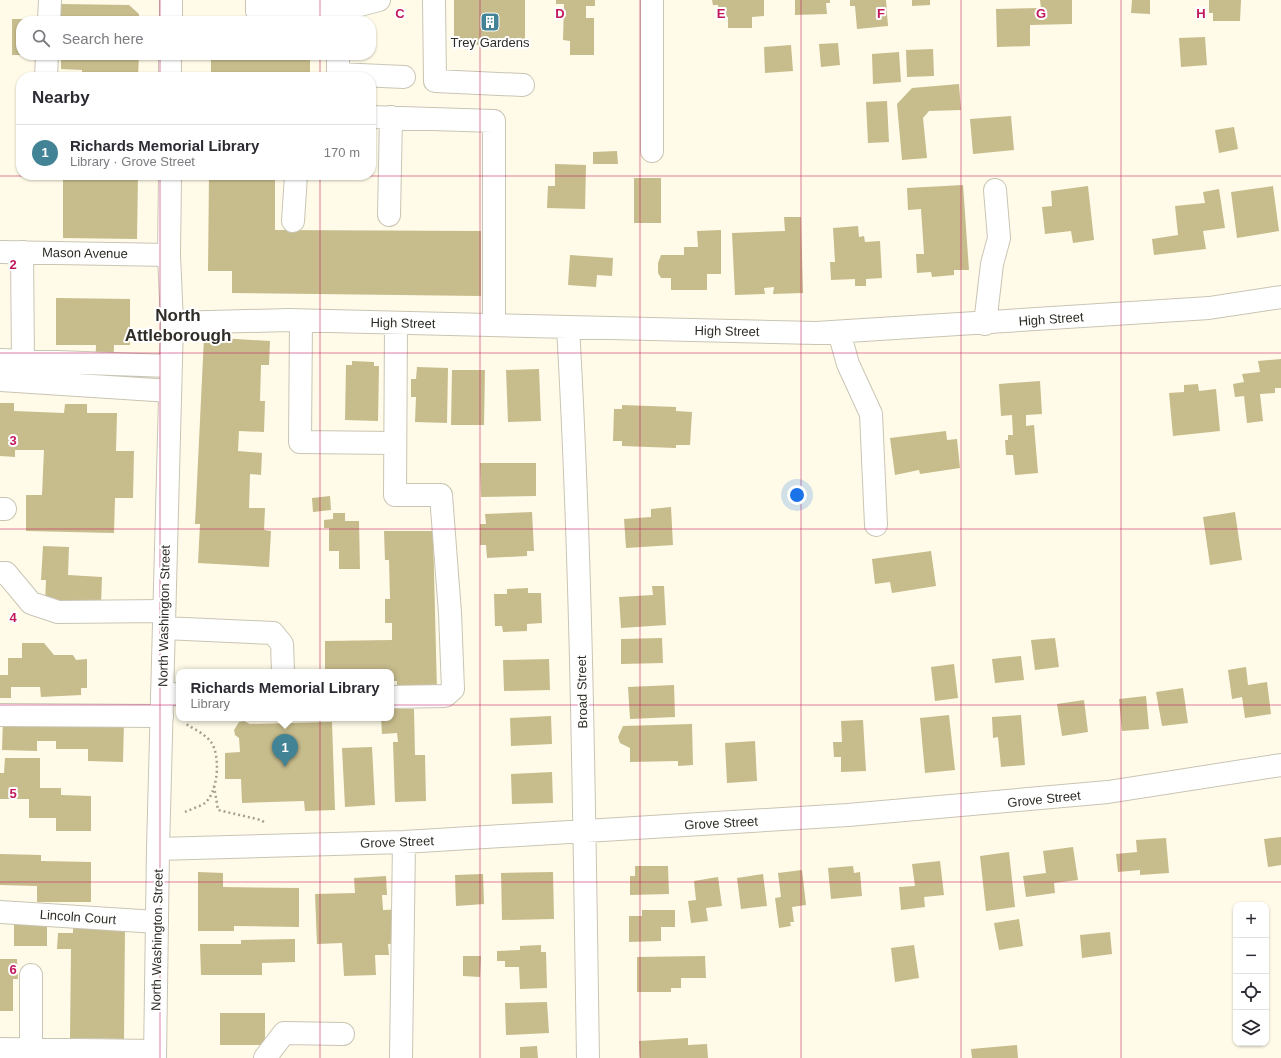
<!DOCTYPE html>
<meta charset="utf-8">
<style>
body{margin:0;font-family:Arial,sans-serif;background:#f2f2f3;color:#2b2b33}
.controls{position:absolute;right:12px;bottom:12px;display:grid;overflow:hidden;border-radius:8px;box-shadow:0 1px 3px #0004}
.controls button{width:36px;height:36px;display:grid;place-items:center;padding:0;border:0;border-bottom:1px solid #e1e1e2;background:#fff;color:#2b2b33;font:20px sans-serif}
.you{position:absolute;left:797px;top:495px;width:14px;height:14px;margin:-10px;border:3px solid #fff;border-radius:50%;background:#1a73e8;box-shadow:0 0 0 6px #1a73e833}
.badge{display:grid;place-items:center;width:26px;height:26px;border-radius:50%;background:#438396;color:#fff;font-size:13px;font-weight:700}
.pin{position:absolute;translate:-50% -33px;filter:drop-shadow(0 1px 2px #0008)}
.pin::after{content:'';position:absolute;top:21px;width:14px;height:12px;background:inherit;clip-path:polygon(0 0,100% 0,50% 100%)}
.popup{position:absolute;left:176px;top:669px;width:218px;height:52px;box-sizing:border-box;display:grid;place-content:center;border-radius:8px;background:#fff;filter:drop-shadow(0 1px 3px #0005);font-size:13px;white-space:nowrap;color:#7c7c81}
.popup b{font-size:15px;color:#2b2b33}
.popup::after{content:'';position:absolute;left:50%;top:100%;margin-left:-8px;border:8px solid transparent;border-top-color:#fff}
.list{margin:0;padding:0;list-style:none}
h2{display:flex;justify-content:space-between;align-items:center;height:52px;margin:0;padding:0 16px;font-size:17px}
h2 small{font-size:13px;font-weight:400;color:#7c7c81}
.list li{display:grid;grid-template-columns:26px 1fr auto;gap:12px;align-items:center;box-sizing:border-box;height:56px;padding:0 16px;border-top:1px solid #e1e1e2}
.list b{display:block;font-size:15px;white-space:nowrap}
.list p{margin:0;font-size:13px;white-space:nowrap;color:#7c7c81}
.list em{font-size:13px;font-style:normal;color:#7c7c81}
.icon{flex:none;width:22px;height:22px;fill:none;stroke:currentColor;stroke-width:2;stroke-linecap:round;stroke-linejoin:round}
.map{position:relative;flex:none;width:1281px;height:1058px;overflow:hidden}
.search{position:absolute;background:#fff;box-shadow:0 1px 3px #0004;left:16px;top:16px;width:360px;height:44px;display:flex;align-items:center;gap:10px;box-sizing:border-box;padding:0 14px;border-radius:16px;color:#7c7c81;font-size:15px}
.panel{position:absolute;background:#fff;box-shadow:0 1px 3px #0004;left:16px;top:72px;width:360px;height:108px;border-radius:16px}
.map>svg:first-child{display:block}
.building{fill:#c7bc8c}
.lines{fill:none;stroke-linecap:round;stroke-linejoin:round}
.minor-casing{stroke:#c9c5b4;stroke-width:24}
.major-casing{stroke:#c9c5b4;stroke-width:24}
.path{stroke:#a3a092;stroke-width:2.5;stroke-dasharray:2 3;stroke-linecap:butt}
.minor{stroke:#fff;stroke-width:22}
.major{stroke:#fff;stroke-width:22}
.grid{fill:none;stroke:#c2185b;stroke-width:1;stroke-opacity:0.55}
.labels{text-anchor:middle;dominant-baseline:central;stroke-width:4;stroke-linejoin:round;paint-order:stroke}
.poi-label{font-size:13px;fill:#2f2d26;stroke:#fff}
.street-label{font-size:13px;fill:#2f2d26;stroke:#fff}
.district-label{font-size:17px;font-weight:bold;fill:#2f2d26;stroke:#fff}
.grid-label{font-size:13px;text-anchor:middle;font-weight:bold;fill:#c2185b;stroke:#fff;stroke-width:4;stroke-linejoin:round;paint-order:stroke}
</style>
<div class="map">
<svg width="1281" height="1058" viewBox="0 0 1281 1058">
<rect width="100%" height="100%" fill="#fffbe8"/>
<path class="building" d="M 454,0 L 525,0 L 525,45 L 454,45 Z
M 556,0 L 595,0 L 595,6 L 586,6 L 586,18 L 594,18 L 594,55 L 570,55 L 570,41 L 563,40 L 564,4 L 556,4 Z
M 712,0 L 764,0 L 764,16 L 752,17 L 752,28 L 728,28 L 728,17 L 719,18 L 718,5 L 713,5 Z
M 795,0 L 830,0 L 830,3 L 826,3 L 827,14 L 795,15 Z
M 850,0 L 886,0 L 888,26 L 857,29 L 855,6 L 850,6 Z
M 912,0 L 930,0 L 930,5 L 912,6 Z
M 1040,0 L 1072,0 L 1072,24 L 1030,25 L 1030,46 L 997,47 L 996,9 L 1041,8 Z
M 1132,0 L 1150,0 L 1150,14 L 1131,13 Z
M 1209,0 L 1241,0 L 1240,21 L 1213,21 L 1213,13 L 1209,13 Z
M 61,4 L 129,5 L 139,14 L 139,21 L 61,21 Z
M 12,19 L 39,19 L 39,21 L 21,21 L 21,55 L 12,55 Z
M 1205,37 L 1207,65 L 1181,67 L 1179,38 Z
M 838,43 L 840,65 L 821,67 L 819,44 Z
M 791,45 L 793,71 L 765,73 L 764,47 Z
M 933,49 L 934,76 L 907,77 L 906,50 Z
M 899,52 L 901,82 L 873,84 L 872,54 Z
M 61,55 L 139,55 L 138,77 L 82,77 L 82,70 L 61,69 Z
M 211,55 L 310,55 L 310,77 L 211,77 Z
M 959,84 L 961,110 L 929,111 L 923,118 L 927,158 L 902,160 L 897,104 L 912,88 Z
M 887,101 L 889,142 L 868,143 L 866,102 Z
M 1011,116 L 1014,150 L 973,154 L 970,119 Z
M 1234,127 L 1238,149 L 1219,153 L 1215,130 Z
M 617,151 L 618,164 L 593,164 L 593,152 Z
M 555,164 L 586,165 L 585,209 L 547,208 L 548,186 L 555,186 Z
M 63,175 L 138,175 L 137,239 L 63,238 Z
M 209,175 L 275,175 L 275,230 L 481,231 L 481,296 L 232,293 L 232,271 L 208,271 Z
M 634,178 L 661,178 L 661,223 L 634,223 Z
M 963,185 L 969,270 L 954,270 L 954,275 L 932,277 L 931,272 L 917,273 L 916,254 L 924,254 L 921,209 L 908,210 L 907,188 Z
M 1088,186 L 1094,240 L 1073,243 L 1071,231 L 1045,234 L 1042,207 L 1052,206 L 1051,191 Z
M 1273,186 L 1279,231 L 1237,238 L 1231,192 Z
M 1219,189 L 1225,228 L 1203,231 L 1206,249 L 1154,255 L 1152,239 L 1178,235 L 1175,206 L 1205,203 L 1203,192 Z
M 784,217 L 801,217 L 803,293 L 773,294 L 774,287 L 764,288 L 765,294 L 735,295 L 732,233 L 785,231 Z
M 858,226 L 859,237 L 864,236 L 865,242 L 880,241 L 882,278 L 866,279 L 866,286 L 855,286 L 855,279 L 831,280 L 830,262 L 835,262 L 833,228 Z
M 721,230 L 721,274 L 707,274 L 707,290 L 671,290 L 671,278 L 661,278 L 658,273 L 658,263 L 661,255 L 684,255 L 684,247 L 698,247 L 697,231 Z
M 570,255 L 613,258 L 612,276 L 597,275 L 596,287 L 568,285 Z
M 56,298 L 130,299 L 130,345 L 114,345 L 113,376 L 95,375 L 96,345 L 56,345 Z
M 204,337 L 270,341 L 269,365 L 261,365 L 260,401 L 265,401 L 264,432 L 239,431 L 238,451 L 262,453 L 261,475 L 250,474 L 249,508 L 265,508 L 264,530 L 271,531 L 269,567 L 198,563 L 200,524 L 195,524 Z
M 1281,359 L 1281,388 L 1275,388 L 1275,393 L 1260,394 L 1263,421 L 1247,423 L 1244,396 L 1235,397 L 1233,384 L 1244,382 L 1242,374 L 1260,372 L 1258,361 Z
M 352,361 L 374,362 L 374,366 L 379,366 L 378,421 L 345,420 L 346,365 L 352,365 Z
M 417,367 L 448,368 L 447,423 L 415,422 L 416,397 L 411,397 L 411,379 L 416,379 Z
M 539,369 L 541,421 L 508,422 L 506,370 Z
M 452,370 L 485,370 L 484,425 L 451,425 Z
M 1040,381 L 1042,414 L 1026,415 L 1026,426 L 1034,425 L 1038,473 L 1015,475 L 1013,455 L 1006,455 L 1005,440 L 1008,440 L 1008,435 L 1013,435 L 1012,415 L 1001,416 L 999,384 Z
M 1198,384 L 1199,391 L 1216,389 L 1220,431 L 1173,436 L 1169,393 L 1184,392 L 1184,385 Z
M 0,403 L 14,403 L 14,411 L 64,413 L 65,404 L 87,404 L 87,413 L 117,413 L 116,451 L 134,451 L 133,498 L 115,498 L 114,533 L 26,531 L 26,495 L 42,495 L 44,450 L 15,450 L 15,457 L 0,456 Z
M 622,405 L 676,407 L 676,411 L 692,412 L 690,445 L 676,445 L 676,448 L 622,446 L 622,441 L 613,441 L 614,409 L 622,409 Z
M 946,431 L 947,440 L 957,439 L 960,468 L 920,474 L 919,470 L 895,475 L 890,438 Z
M 480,463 L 536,463 L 536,496 L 481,497 Z
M 330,496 L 331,510 L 313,512 L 312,498 Z
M 671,507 L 673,545 L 626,548 L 624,519 L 651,517 L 651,509 Z
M 532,512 L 534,551 L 527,551 L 527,556 L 487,558 L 486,545 L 480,545 L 480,524 L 486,524 L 485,514 Z
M 1235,512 L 1242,560 L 1210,565 L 1203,517 Z
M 333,513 L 345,513 L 345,521 L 359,521 L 360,569 L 339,569 L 339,551 L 329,551 L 329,528 L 324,528 L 324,520 L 333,519 Z
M 384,531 L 433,531 L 437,692 L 397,693 L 397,681 L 391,681 L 391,672 L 325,672 L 325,641 L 392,640 L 392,623 L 385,623 L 385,599 L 390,599 L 389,560 L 385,560 Z
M 43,546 L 69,547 L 68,575 L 102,577 L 101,605 L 45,603 L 46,580 L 41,580 Z
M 931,551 L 936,586 L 892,593 L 890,582 L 875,584 L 872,559 Z
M 652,586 L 664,586 L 666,625 L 621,628 L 619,597 L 653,595 Z
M 528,588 L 528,593 L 541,593 L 542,623 L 527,624 L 527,631 L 503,632 L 502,626 L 495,626 L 494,594 L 507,594 L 507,589 Z
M 662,638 L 663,663 L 621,664 L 621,639 Z
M 1055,638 L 1059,667 L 1035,670 L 1031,640 Z
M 22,643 L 44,643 L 54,655 L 73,655 L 76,660 L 87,659 L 87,688 L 81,688 L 81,695 L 41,697 L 40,687 L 11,687 L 11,698 L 0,698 L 0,675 L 8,675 L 8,658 L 22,658 Z
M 1021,656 L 1024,680 L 995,683 L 992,659 Z
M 549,659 L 550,690 L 504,691 L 503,660 Z
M 954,664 L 958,698 L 935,701 L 931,667 Z
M 1246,667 L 1248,685 L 1267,682 L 1271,714 L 1245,718 L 1242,697 L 1232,699 L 1228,670 Z
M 674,685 L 675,717 L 630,719 L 628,687 Z
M 1183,688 L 1188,723 L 1162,726 L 1156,692 Z
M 1146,696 L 1149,729 L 1122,731 L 1119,699 Z
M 1084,700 L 1088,732 L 1062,736 L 1057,704 Z
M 391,709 L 414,709 L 415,755 L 425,755 L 426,801 L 395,802 L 393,742 L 398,742 L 397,733 L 382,734 L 381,718 L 391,718 Z
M 949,715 L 955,770 L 925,773 L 920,718 Z
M 1021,715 L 1025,765 L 1001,767 L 998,737 L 993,738 L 992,717 Z
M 551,716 L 552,744 L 511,746 L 510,718 Z
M 3,719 L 124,721 L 123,762 L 88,761 L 88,749 L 56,749 L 56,741 L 37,741 L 37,751 L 2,750 Z
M 863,720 L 866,771 L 841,772 L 841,757 L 834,757 L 833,742 L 842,742 L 841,721 Z
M 244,721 L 250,724 L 332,722 L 335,810 L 305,811 L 304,801 L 242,803 L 241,779 L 225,779 L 225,753 L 240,752 L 239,738 L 235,735 L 234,730 L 239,722 Z
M 692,724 L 693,765 L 678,766 L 678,761 L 630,762 L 630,748 L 620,743 L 618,737 L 623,726 Z
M 755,741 L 757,781 L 727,783 L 725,743 Z
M 372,747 L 375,805 L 345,807 L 342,748 Z
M 5,758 L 40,758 L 40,788 L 61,788 L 61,795 L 91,796 L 91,831 L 56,831 L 56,818 L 29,818 L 29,799 L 0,799 L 0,773 L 4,773 Z
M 552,772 L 553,803 L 512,804 L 511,774 Z
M 1281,837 L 1281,865 L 1268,867 L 1264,839 Z
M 1166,838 L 1169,873 L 1140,875 L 1140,870 L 1118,872 L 1116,854 L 1137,852 L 1136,840 Z
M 1073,847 L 1078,880 L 1054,883 L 1055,893 L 1026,897 L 1023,876 L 1046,873 L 1043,851 Z
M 1009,852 L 1015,907 L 986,911 L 980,856 Z
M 0,854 L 41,855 L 41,861 L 91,862 L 91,902 L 37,902 L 37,886 L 0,885 Z
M 940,861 L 944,895 L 924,897 L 925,907 L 901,910 L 899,887 L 915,886 L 912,864 Z
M 635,866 L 668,866 L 669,894 L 630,895 L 630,876 L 635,876 Z
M 853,866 L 854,873 L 860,872 L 862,896 L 831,899 L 828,868 Z
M 802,870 L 806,905 L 792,907 L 794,922 L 790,922 L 791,926 L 779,928 L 775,898 L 781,897 L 778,873 Z
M 198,872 L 223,873 L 223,887 L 299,888 L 299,927 L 234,926 L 234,931 L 198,931 Z
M 553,872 L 554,919 L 502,920 L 501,873 Z
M 483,874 L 484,904 L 456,906 L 455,875 Z
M 763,874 L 767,906 L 741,909 L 737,878 Z
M 386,876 L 387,895 L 382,895 L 383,910 L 411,909 L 412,943 L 388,944 L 389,955 L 375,955 L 376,975 L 344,976 L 342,943 L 317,944 L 315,894 L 355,893 L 354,878 Z
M 718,877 L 722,906 L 706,908 L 708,921 L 691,923 L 688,901 L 696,900 L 694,881 Z
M 642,910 L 675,910 L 675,927 L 661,927 L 661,941 L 629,942 L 629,916 L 642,916 Z
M 1019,919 L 1023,946 L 999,950 L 994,923 Z
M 47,922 L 47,946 L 14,946 L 14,923 Z
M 73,925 L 125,926 L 124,1039 L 70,1038 L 71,949 L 57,949 L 58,933 L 73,933 Z
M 1110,932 L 1112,954 L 1082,958 L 1080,935 Z
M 295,939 L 295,962 L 262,963 L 262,975 L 201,975 L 200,944 L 241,944 L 241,940 Z
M 541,945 L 541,952 L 546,952 L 547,988 L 520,989 L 519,967 L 505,967 L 505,961 L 497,961 L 497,951 L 520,950 L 520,946 Z
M 914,945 L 919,978 L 895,982 L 891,948 Z
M 463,956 L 481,956 L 480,977 L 463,976 Z
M 705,956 L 706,978 L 681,978 L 681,988 L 671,988 L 671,992 L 637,992 L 637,957 Z
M 0,959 L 17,959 L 18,979 L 13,979 L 13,1011 L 0,1011 Z
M 547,1002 L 549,1033 L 506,1035 L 505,1003 Z
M 220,1013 L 265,1013 L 265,1045 L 220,1045 Z
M 1266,1015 L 1269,1032 L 1266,1032 Z
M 688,1038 L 688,1045 L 707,1044 L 708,1058 L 640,1058 L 639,1041 Z
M 1017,1045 L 1018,1058 L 972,1058 L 971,1049 Z
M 537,1046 L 538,1058 L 520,1058 L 520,1047 Z"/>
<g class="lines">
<defs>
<path id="minor" d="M 257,0 L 257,11 L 337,11 L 337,21
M 434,0 L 435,81 L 523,85
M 652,0 L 652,151
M 337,11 L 379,0
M 49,21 L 50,0
M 338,55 L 338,74 L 404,77
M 46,77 L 47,55
M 371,117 L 494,121 L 494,325
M 389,215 L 391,117
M 293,221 L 296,175
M 0,252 L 169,255
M 22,252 L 23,361
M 301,321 L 300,442 L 395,443
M 172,323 L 289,320 L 816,333 L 1209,308 L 1281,297
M 985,324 L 992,264 L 999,238 L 995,190
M 568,327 C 582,571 584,814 588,1058
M 839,332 L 848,364 L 871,414 L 876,525
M 0,360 L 170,366
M 0,380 L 170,391
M 0,509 L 5,509
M 0,573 L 6,573 L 31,603 L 58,612 L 164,611
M 164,628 L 273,633 L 282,644 L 283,672
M 162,695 L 179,694
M 391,697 L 445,696 L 453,689 L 450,613 L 441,495 L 395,495 L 396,323
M 0,715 L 162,716
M 158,849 L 404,842 L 848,815 L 1108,792 L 1281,765
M 0,912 L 157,922
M 31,975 L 31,1050
M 0,1049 L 155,1051
M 265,1058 L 284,1033 L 343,1034
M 401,1058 L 404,842"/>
<path id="major" d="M 171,21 L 171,0
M 170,77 L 170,55
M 155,1058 L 158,849 L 172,323 L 169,255 L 170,175"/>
</defs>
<use href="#minor" class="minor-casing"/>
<use href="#major" class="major-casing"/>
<path class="path" d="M 214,786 L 218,810 L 261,820 L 264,822
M 185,812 C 191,809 199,807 205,803 C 218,792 221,756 211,742 C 205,734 194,729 186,724"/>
<use href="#minor" class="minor"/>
<use href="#major" class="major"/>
</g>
<path class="grid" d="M 160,0 L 160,21M 320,0 L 320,21M 480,0 L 480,1058M 640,0 L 640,1058M 801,0 L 801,1058M 961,0 L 961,1058M 1121,0 L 1121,1058M 160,55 L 160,77M 320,55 L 320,77M 160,175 L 160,1058M 320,175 L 320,1058M 0,176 L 1281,176M 0,353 L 1281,353M 0,529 L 1281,529M 0,705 L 1281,705M 0,882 L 1281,882"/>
<defs>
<symbol id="building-square" viewBox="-11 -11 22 22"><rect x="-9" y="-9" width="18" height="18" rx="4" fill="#438396" stroke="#fff"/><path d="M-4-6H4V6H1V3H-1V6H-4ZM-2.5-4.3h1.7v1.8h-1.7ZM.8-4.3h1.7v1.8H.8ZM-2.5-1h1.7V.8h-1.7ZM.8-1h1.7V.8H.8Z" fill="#fff"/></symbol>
</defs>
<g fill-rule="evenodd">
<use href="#building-square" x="479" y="11" width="22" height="22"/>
</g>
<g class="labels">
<g class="poi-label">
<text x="490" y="42">Trey Gardens</text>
</g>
<g class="street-label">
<text transform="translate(85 253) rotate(1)">Mason Avenue</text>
<text transform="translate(1051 319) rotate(-4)">High Street</text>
<text transform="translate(403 323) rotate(1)">High Street</text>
<text transform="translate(727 331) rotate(1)">High Street</text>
<text transform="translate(164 616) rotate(-89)">North Washington Street</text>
<text transform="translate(582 692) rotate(-91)">Broad Street</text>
<text transform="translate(1044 799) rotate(-6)">Grove Street</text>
<text transform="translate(721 823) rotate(-3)">Grove Street</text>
<text transform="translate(397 842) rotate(-2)">Grove Street</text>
<text transform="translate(78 917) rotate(4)">Lincoln Court</text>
<text transform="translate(157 940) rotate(-89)">North Washington Street</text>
</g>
<g class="district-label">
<text x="178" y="315">North<tspan x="178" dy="20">Attleborough</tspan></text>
</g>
</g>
<g class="grid-label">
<text x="400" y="18">C</text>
<text x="560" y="18">D</text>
<text x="721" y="18">E</text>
<text x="881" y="18">F</text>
<text x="1041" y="18">G</text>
<text x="1201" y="18">H</text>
<text x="13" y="269">2</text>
<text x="13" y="445">3</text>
<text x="13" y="622">4</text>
<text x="13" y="798">5</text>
<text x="13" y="974">6</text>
</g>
</svg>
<div class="controls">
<button>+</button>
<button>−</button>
<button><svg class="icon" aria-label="locate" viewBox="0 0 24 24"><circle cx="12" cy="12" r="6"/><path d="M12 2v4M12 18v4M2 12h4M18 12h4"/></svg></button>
<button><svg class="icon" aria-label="layers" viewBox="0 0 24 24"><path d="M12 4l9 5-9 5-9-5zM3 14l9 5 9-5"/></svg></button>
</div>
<div class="you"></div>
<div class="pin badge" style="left:285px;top:767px">1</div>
<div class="popup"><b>Richards Memorial Library</b>Library</div>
<div class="search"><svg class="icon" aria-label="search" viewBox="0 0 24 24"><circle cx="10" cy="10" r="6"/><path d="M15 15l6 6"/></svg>Search here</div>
<section class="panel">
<h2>Nearby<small></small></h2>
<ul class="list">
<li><span class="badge">1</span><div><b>Richards Memorial Library</b><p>Library · Grove Street</p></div><em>170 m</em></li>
</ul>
</section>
</div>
